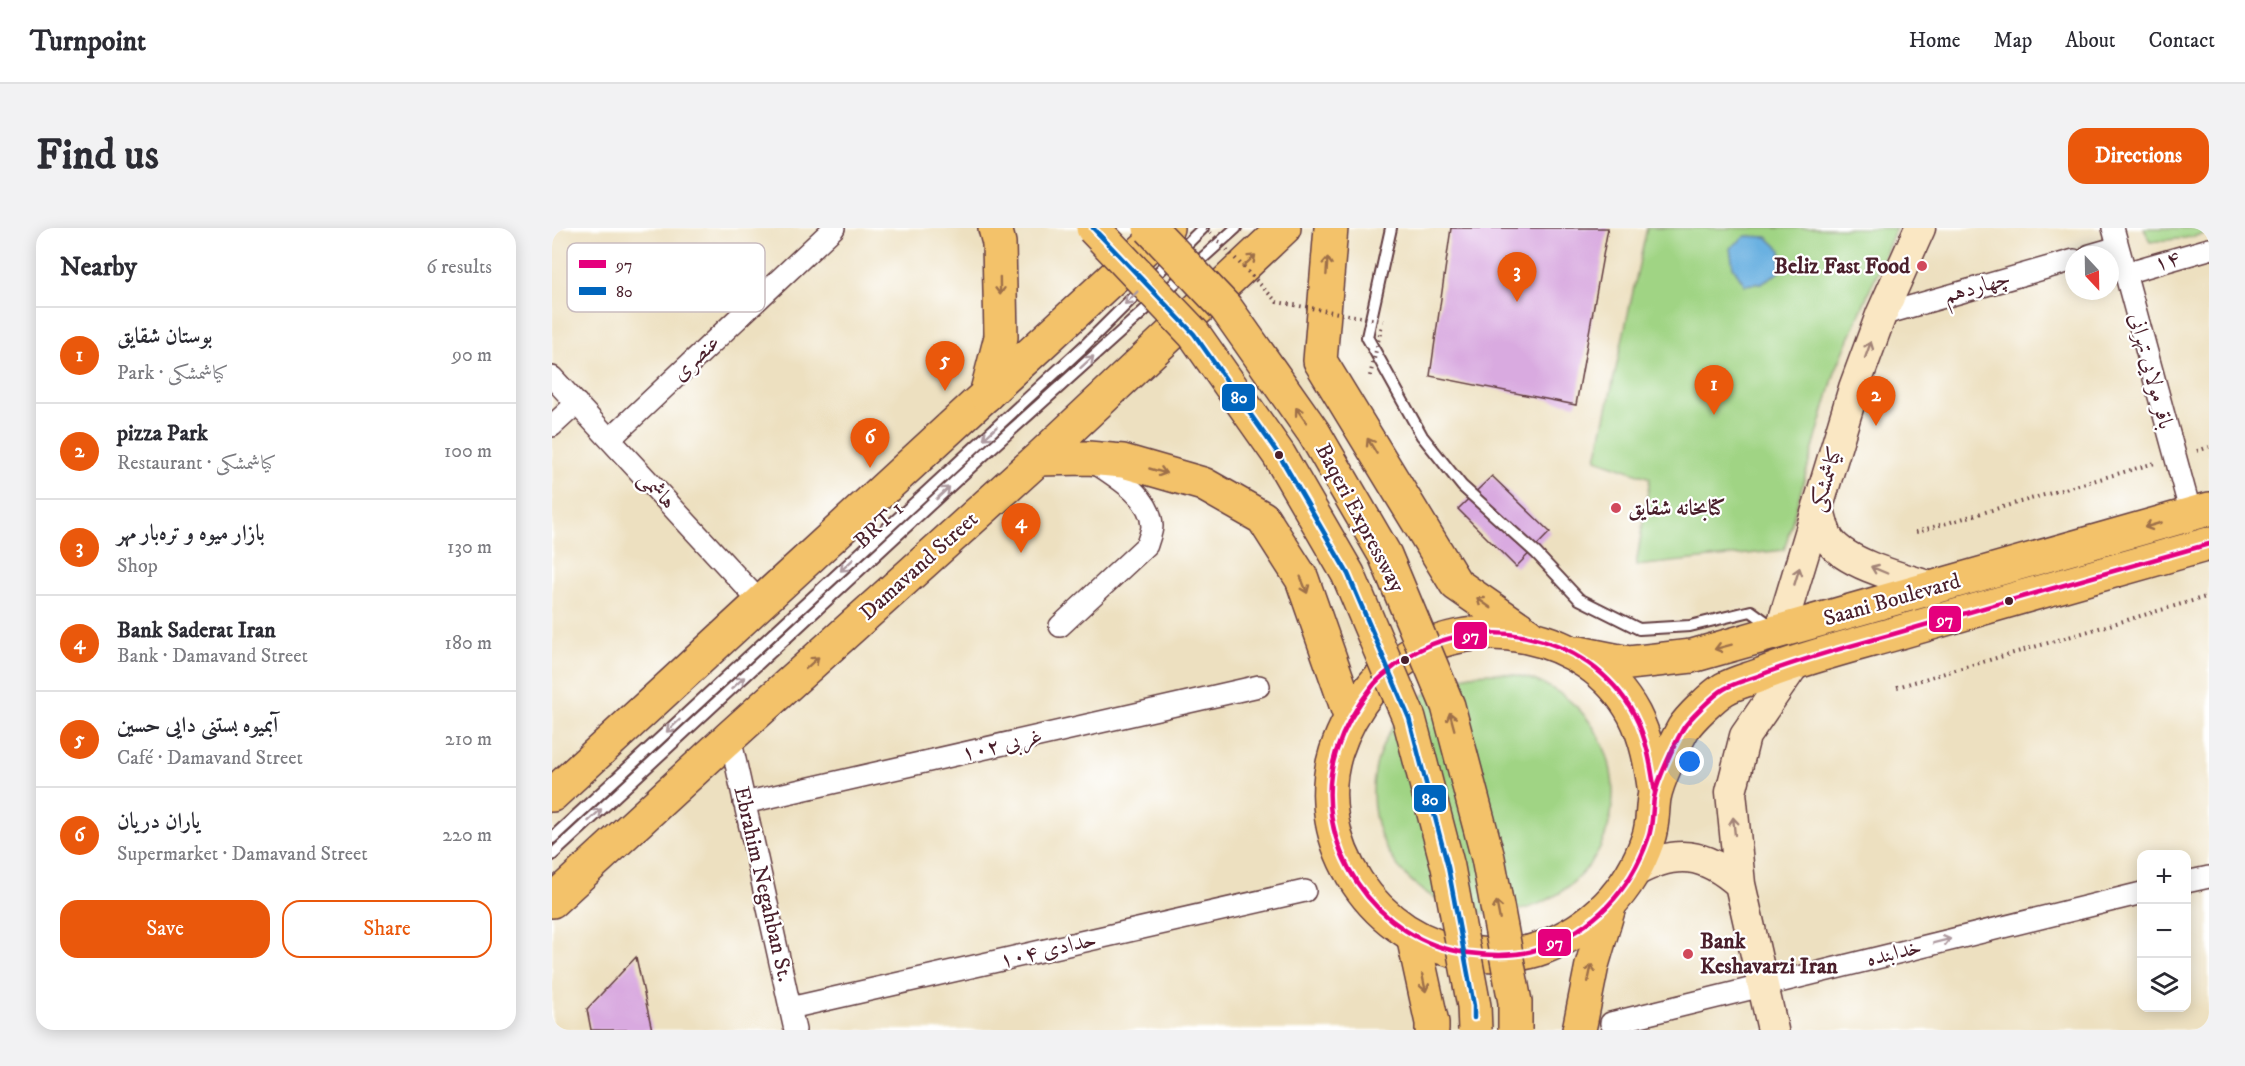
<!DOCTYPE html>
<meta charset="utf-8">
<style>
body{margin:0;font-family:"IM FELL DW Pica",Amiri,serif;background:#f2f2f3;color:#2b2b33}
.controls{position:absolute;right:18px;bottom:18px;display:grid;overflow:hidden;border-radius:12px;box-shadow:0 3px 15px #0003}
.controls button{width:54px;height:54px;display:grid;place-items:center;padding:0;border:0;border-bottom:2px solid #e1e1e2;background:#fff;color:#2b2b33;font:30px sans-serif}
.compass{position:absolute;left:1513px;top:18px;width:54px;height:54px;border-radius:50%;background:#fff;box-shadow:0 3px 15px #0003;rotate:158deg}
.you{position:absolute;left:1138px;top:534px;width:21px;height:21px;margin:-15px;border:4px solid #fff;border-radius:50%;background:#1a73e8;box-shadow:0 0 0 9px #1a73e833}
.badge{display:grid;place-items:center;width:39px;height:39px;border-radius:50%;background:#ea580c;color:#fff;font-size:20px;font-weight:700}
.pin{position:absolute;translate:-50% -50px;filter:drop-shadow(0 2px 3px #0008)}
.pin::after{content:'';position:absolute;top:32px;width:21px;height:18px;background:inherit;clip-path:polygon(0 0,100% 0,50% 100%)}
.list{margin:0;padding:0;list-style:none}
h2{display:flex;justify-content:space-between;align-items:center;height:78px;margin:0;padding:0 24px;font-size:26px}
h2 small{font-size:20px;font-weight:400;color:#7c7c81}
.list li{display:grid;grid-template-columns:39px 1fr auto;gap:18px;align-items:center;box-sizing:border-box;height:96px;padding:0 24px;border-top:2px solid #e1e1e2}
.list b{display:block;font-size:22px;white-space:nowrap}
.list p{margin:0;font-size:20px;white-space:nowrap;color:#7c7c81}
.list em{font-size:20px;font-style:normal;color:#7c7c81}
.actions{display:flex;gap:12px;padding:18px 24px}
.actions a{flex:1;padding:14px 0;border:2px solid #ea580c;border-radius:18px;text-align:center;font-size:21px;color:#ea580c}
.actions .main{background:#ea580c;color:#fff}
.icon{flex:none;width:33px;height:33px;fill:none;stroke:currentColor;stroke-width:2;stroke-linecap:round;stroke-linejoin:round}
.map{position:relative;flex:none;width:1657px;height:802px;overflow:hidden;border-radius:18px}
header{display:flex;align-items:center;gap:36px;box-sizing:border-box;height:84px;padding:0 30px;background:#fff;border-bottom:2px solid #e1e1e2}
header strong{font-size:28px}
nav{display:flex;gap:33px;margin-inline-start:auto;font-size:21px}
.intro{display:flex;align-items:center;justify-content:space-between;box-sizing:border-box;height:144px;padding:0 36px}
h1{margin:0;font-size:42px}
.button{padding:15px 27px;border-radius:18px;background:#ea580c;color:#fff;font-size:21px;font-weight:700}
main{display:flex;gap:36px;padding:0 36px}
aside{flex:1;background:#fff;border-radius:18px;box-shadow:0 3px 15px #0003}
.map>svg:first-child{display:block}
.green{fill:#a0d484;stroke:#757a58;stroke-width:1.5}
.water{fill:#6ab1e1;stroke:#5a6886;stroke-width:1.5}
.building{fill:#d9aae0}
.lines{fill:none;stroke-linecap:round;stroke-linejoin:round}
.lane-casing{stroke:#623c41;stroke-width:14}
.street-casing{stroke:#623c41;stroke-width:24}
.secondary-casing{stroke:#623c41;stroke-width:33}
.primary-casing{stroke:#623c41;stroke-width:36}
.highway-casing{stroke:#623c41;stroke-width:36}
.path{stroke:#623c41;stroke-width:4;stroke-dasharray:1.5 4.5;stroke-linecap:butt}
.lane{stroke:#fff;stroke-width:10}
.street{stroke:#fff;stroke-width:21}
.secondary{stroke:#fae7c3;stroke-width:30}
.primary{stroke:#f3c26a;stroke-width:33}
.highway{stroke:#f3c26a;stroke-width:33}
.highway-bridge-casing{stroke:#623c41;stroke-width:36;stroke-linecap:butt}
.path-bridge{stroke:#623c41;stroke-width:4;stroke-dasharray:1.5 4.5;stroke-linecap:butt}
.highway-bridge{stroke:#f3c26a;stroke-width:33}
.bus-1-casing{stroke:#fff;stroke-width:9}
.bus-2-casing{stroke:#fff;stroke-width:9}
.bus-1{stroke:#e5007d;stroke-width:4.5}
.bus-2{stroke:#0065bd;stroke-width:4.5}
.oneway{stroke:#9e704a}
.oneway2{stroke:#ae9aa0}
.oneway3{stroke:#a28377}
.poi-dot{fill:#d1495b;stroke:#fff;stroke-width:2}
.bus-dot{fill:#4a1f2b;stroke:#fff;stroke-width:2}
.labels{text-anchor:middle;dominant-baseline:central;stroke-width:4.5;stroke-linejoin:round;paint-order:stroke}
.street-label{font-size:22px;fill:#4a1f2b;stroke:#fff}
.poi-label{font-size:22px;font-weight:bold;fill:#4a1f2b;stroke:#fff;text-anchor:start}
.key{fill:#fff;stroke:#c9bcbf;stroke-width:1.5}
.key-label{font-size:16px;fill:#4a1f2b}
.line-badge{stroke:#fff;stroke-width:2}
.badge-label{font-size:16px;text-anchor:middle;font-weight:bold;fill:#fff}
</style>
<header>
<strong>Turnpoint</strong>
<nav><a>Home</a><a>Map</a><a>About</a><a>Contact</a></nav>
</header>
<div class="intro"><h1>Find us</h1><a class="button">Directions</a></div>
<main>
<aside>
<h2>Nearby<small>6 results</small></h2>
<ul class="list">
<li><span class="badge">1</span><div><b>بوستان شقایق</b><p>Park · کیاشمشکی</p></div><em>90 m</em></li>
<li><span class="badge">2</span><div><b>pizza Park</b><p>Restaurant · کیاشمشکی</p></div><em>100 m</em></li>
<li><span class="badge">3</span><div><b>بازار میوه و تره‌بار مهر</b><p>Shop</p></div><em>130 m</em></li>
<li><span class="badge">4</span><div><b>Bank Saderat Iran</b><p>Bank · Damavand Street</p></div><em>180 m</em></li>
<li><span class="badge">5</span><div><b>آبمیوه بستنی دایی حسین</b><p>Café · Damavand Street</p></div><em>210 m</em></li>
<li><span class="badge">6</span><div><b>یاران دریان</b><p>Supermarket · Damavand Street</p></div><em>220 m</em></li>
</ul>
<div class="actions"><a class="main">Save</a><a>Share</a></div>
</aside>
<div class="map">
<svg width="1657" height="802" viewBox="0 0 1657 802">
<rect width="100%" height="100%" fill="#fff"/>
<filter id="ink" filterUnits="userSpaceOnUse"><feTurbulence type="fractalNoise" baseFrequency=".0167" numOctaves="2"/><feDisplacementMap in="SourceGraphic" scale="12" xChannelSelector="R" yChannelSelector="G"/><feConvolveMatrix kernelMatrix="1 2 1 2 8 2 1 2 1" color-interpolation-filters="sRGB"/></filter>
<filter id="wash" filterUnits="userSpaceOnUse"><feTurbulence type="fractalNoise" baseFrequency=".008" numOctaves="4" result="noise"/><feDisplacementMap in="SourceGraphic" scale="24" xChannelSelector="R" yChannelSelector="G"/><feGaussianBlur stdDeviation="1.35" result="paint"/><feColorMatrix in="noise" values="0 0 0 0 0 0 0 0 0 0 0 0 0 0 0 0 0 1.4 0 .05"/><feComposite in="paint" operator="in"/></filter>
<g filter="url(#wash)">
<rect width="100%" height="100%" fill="#ede0c0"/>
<path class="green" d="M 1095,0 L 1344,0 L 1283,144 L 1232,322 L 1084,338 L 1098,250 L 1044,231 Z
M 1592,0 L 1657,0 L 1657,5 L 1633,10 L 1598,14 Z
M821 565a120 120 0 1 1 240 0a120 120 0 1 1-240 0Z"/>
<path class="water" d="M 1194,8 L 1215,9 L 1229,22 L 1228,44 L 1209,55 L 1193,57 L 1181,39 L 1178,20 Z"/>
<g id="blocks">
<path class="building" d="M 899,0 L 1056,0 L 1024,177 L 878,148 Z
M 940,248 L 998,304 L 964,339 L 906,281 Z
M 84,729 L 100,802 L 39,802 L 35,781 Z"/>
</g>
</g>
<g filter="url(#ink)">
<use href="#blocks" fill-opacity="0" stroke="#623c41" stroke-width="1.5"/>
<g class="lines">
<defs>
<path id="lane" d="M 839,0 L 815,109 L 870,208 L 910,258 L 984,325 L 1027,371 L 1087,401 L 1138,398 L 1199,383 L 1221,399
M 0,610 L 531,119 L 651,0
M 0,627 L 434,225 L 684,0"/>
<path id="street" d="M 1561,0 L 1639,286
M 1538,27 L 1566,19
M 1573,45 L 1657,21
M 1329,87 L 1522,32
M 0,149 L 209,375
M 0,198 L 25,175
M 58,211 L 282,0
M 508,398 L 595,317 C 596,312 600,304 600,298 C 599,267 561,248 539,232
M 178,509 L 243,802
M 192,575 L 707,458
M 1634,654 L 1657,649
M 238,780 L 753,663
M 1059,795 L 1590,665"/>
<path id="secondary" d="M 1266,278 C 1269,288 1272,305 1278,313 C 1297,338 1354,351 1383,360
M 1228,404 L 1302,160 L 1329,87 L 1368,0
M 1082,644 C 1124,621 1152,624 1188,656
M 1221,802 L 1188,656 L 1179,564 L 1193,508 L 1244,434"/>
<path id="primary" d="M 779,0 L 768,133 L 904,356 L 976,406
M 486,231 L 536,230 L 571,233 L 651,256 L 711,290 L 750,351 L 798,488
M 1027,425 L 1077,435 L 1140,428 L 1657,281
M 1103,565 C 1099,537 1095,511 1082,486 C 1037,403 917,379 844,437 C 836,444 826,450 820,459 C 804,479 792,499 784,524 C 756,614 824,715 917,725 C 941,728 967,729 990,720 C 1042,700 1078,663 1096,611 C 1101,598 1100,584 1102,570 C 1105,553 1122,517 1131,501 C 1137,491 1162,467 1172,461 C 1184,454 1199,451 1211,446 C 1252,430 1295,419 1338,407 C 1444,376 1551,346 1657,316
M 0,567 L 615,0
M 0,673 L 178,509 L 486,231 L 732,0"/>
<path id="highway" d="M 434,167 L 449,109 L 447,15 L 443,0
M 861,708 L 880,795 L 880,802
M 1027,802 L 1040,737 L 1057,679"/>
</defs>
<use href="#lane" class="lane-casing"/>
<use href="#street" class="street-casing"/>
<use href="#secondary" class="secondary-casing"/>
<use href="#primary" class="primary-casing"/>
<use href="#highway" class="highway-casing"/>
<path class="path" d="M 1645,223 L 1657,219
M 1364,304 L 1603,235
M 1345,459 L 1657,368"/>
<use href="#lane" class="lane"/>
<use href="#street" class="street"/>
<use href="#secondary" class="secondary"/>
<use href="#primary" class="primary"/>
<use href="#highway" class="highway"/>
<defs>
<path id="highway-bridge" d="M 541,0 L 642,106 L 727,227 L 796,346 L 857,490 L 896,639 L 922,778 L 923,802
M 598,0 L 674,80 L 762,205 L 833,327 L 896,478 L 936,630 L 963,774 L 963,802"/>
</defs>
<use href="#highway-bridge" class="highway-bridge-casing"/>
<path class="path-bridge" d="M 654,0 L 725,74 L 831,93
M 818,148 L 830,97"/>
<use href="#highway-bridge" class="highway-bridge"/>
<defs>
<path id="bus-1" d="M 1103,565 C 1099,537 1095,511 1082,486 C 1037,403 917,379 844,437 C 836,444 826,450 820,459 C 804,479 792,499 784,524 C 756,614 824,715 917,725 C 941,728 967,729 990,720 C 1042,700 1078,663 1096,611 C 1101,598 1100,584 1102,570 C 1105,553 1122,517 1131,501 C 1137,491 1162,467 1172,461 C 1184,454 1199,451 1211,446 C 1252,430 1295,419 1338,407 C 1444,376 1551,346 1657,316"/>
<path id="bus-2" d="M 541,0 L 642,106 L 727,227 L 796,346 L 857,490 L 896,639 L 922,778 L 922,790"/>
</defs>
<use href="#bus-1" class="bus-1-casing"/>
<use href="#bus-2" class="bus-2-casing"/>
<use href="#bus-1" class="bus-1"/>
<use href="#bus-2" class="bus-2"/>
</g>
<defs><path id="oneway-shaft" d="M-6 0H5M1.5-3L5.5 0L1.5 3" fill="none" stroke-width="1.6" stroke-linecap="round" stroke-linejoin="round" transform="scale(1.5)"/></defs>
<g class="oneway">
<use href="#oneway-shaft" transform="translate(697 33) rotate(-43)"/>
<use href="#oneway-shaft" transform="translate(775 38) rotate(-86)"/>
<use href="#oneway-shaft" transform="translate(448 58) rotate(89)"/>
<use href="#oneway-shaft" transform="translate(749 187) rotate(-125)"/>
<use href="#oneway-shaft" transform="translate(820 218) rotate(-121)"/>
<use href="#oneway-shaft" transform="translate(606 243) rotate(16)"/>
<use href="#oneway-shaft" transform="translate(1601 297) rotate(164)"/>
<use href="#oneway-shaft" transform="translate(752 357) rotate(68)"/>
<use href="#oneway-shaft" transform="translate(932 375) rotate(-145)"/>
<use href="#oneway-shaft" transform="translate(1171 419) rotate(165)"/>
<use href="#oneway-shaft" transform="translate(260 435) rotate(-42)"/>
<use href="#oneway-shaft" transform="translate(900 493) rotate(-105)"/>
<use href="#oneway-shaft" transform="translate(946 682) rotate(-101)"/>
<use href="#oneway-shaft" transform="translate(1038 745) rotate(-78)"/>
<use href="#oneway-shaft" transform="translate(872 755) rotate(78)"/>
</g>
<g class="oneway2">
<use href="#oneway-shaft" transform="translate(579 70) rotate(135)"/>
<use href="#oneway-shaft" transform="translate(535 134) rotate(-42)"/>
<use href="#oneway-shaft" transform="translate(438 205) rotate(137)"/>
<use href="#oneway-shaft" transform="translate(391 265) rotate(-43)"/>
<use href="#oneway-shaft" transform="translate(295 337) rotate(137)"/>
<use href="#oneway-shaft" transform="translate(186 455) rotate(-43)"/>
<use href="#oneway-shaft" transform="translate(121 498) rotate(137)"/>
<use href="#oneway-shaft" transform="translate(43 587) rotate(-43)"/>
<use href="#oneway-shaft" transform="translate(1390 713) rotate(-14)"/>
</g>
<g class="oneway3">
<use href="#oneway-shaft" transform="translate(1316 122) rotate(-70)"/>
<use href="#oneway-shaft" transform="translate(1327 342) rotate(-157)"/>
<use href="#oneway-shaft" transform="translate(1245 348) rotate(-73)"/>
<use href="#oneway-shaft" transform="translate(1182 598) rotate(-96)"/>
</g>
</g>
<g class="poi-dot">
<circle cx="1370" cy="38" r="6"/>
<circle cx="1064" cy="280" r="6"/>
<circle cx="1136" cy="726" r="6"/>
</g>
<g class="bus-dot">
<circle cx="727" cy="227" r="5"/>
<circle cx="1457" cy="373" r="5"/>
<circle cx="853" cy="432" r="5"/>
</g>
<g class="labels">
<g class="street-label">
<text transform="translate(1615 33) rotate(-16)">۱۴</text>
<text transform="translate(1425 59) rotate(-16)">چهاردهم</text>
<text transform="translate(144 130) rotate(-43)">عنصری</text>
<text transform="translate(1599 143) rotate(75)">باقر مولایی تهرانی</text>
<text transform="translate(1274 251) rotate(-73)">کیاشمشکی</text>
<text transform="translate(105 262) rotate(47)">هاشمی</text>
<text transform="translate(808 290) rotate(62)">Baqeri Expressway</text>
<text transform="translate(327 297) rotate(-43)">BRT 1</text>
<text transform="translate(367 338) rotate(-42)">Damavand Street</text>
<text transform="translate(1340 372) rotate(-16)">Saani Boulevard</text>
<text transform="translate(450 517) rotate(-13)">۱۰۲ غربی</text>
<text transform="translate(211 656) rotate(77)">Ebrahim Negahban St.</text>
<text transform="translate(496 722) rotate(-13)">حدادی ۱۰۴</text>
<text transform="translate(1342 725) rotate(-14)">خدابنده</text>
</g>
<g class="poi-label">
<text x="1358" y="38" text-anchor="end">Beliz Fast Food</text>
<text x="1076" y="280">کتابخانه شقایق</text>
<text x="1148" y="713">Bank<tspan x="1148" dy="25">Keshavarzi Iran</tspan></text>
</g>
</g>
<rect x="15" y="15" width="198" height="69" rx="9" class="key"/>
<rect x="27" y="32" width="27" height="8" fill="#e5007d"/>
<rect x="27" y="59" width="27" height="8" fill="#0065bd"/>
<g class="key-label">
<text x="64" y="42">97</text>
<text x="64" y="69">80</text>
</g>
<g class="line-badge">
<rect x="669" y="155" width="35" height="29" rx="6" fill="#0065bd"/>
<rect x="1376" y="377" width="34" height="28" rx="6" fill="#e5007d"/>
<rect x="901" y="393" width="35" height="29" rx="6" fill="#e5007d"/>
<rect x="861" y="556" width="34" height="29" rx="6" fill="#0065bd"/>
<rect x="985" y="700" width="35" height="29" rx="6" fill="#e5007d"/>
</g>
<g class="badge-label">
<text x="687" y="175">80</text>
<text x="1393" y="397">97</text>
<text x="919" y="413">97</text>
<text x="878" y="577">80</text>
<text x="1003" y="720">97</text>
</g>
</svg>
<div class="controls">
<button>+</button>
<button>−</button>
<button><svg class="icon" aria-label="layers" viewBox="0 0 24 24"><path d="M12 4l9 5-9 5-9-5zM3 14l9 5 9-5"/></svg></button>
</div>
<svg class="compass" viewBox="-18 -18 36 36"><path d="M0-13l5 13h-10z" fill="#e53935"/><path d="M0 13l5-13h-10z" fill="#7c7c81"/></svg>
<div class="you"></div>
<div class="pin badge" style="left:1162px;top:187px">1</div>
<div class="pin badge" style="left:1324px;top:198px">2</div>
<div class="pin badge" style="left:965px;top:74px">3</div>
<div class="pin badge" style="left:469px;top:325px">4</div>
<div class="pin badge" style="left:393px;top:163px">5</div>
<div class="pin badge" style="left:318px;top:240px">6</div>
</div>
</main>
